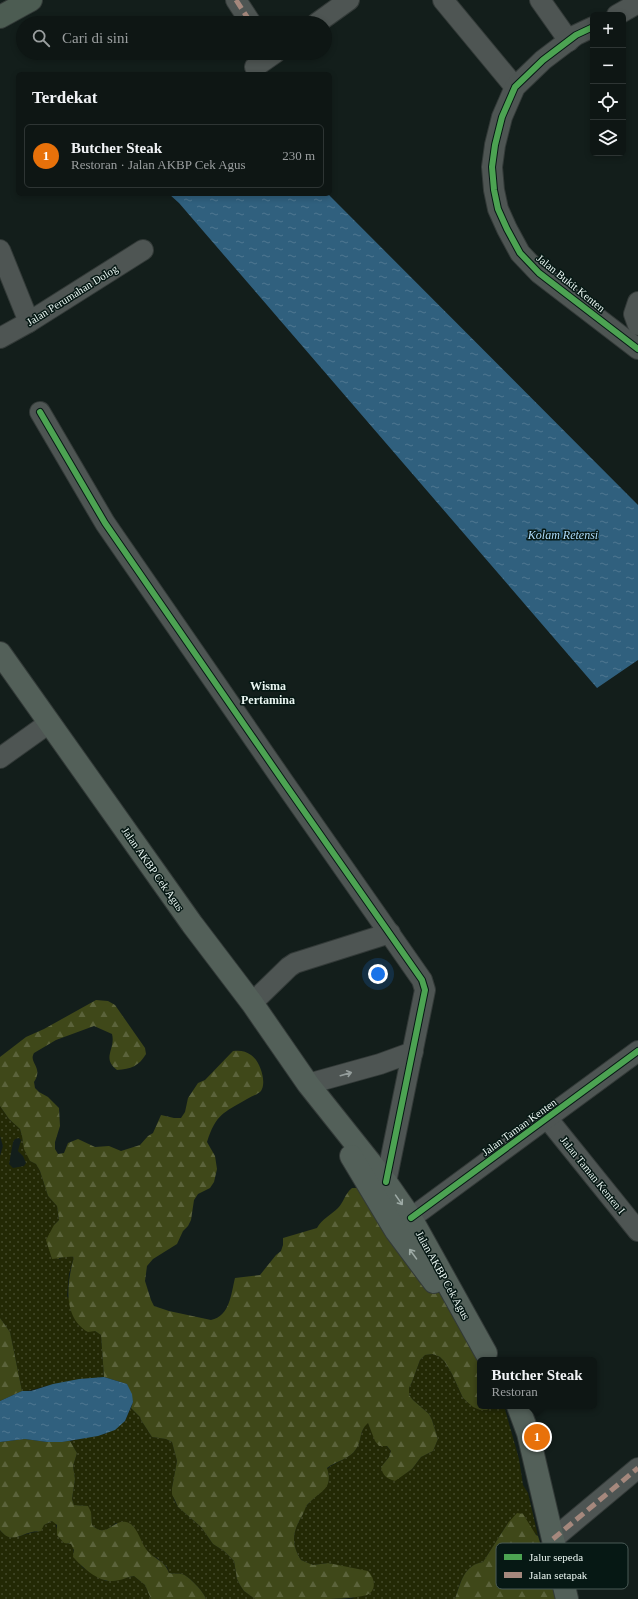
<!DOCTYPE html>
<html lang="id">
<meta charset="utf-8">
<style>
:root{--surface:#0e1614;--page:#171f1d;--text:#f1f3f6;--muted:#9b9fa0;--line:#2e3534;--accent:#2563eb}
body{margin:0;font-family:"Times New Roman",serif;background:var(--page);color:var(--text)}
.controls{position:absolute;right:12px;top:12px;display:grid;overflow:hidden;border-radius:6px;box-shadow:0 2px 6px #0003}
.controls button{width:36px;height:36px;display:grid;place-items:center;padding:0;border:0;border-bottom:1px solid var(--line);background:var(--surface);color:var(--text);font:20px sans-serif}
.you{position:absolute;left:378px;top:974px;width:14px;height:14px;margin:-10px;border:3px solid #fff;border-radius:50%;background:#1a73e8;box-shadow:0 0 0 6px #1a73e833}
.badge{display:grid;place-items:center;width:26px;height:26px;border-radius:50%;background:var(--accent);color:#fff;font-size:13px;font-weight:700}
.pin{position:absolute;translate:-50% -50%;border:2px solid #fff;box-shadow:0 1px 4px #0006}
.popup{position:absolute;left:477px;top:1357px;width:120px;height:52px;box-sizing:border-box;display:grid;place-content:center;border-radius:6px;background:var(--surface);filter:drop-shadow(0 1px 3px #0005);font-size:13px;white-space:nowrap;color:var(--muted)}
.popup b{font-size:15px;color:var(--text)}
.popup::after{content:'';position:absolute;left:50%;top:100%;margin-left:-8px;border:8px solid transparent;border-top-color:var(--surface)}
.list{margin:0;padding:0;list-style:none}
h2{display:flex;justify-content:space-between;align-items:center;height:52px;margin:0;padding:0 16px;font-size:17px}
h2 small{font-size:13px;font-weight:400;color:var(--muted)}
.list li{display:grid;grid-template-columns:26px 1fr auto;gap:12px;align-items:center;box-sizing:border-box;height:64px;margin:0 8px 8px;padding:0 8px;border:1px solid var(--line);border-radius:6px}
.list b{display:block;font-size:15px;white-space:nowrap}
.list p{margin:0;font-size:13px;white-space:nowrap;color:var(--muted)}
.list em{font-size:13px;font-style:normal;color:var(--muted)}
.icon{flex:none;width:22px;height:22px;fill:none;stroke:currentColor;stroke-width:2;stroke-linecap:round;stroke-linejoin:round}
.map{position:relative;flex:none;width:638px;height:1599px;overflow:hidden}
.search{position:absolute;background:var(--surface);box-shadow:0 2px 6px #0003;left:16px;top:16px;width:316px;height:44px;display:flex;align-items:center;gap:10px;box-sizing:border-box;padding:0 14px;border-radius:22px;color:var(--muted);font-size:15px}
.panel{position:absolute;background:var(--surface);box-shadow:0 2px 6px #0003;left:16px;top:72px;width:316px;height:124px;border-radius:6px}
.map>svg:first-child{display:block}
.grass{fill:url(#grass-dots);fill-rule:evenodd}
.forest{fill:url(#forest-firs)}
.water{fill:url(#water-ripples)}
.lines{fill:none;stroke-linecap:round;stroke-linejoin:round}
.minor-casing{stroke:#333a38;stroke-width:22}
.major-casing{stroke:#333a38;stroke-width:24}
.highway-casing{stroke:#333a38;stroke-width:24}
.minor{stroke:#4e5553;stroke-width:20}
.major{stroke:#536059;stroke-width:22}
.highway{stroke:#4c5c52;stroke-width:22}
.quiet{stroke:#a5887d;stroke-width:5;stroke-dasharray:10 5;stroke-linecap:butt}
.cycleway-casing{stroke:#061814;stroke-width:8}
.cycleway{stroke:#4ca352;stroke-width:6}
.oneway{stroke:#949d9b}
.oneway2{stroke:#9eaba6}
.labels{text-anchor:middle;stroke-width:3;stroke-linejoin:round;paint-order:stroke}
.street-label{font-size:11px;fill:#eaf6f2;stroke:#061814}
.water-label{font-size:12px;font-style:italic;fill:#aedbfa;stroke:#061814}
.neighbourhood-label{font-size:12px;font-weight:bold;fill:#eaf6f2;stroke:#061814}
.key{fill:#061814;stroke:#4a5b57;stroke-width:1}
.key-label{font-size:11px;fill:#eaf6f2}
</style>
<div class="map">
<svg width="638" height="1599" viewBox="0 0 638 1599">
<defs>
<pattern id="grass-dots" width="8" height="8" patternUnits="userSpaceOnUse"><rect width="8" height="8" fill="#232905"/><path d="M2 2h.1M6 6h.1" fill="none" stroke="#43492a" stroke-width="1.8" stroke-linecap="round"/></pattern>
<pattern id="forest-firs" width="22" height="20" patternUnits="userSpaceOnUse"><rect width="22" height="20" fill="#3f4819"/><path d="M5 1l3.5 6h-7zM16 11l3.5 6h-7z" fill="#5b633b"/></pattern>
<pattern id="water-ripples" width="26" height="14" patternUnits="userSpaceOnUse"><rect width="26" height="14" fill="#30607e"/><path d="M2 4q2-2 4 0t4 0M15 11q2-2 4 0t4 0" fill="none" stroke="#4e7791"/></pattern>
</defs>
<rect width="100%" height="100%" fill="#131e1b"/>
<g class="grass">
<path d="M0 1106 9 1119 20 1129 22 1136 23 1143 30 1161 36 1164 40 1171 48 1196 57 1206 59 1220 54 1225 59 1259 66 1256 74 1257 69 1274 67 1296 95 1331 101 1335 104 1377C87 1379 71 1381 55 1384 43 1386 33 1391 22 1391L10 1332 0 1318V1156L3 1146 0 1136ZM19 1138 21 1140 18 1151 23 1156 26 1163 24 1166 13 1168 9 1164 13 1142 15 1139Z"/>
<path d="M433 1354 440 1357 445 1362 452 1374 463 1398 468 1402 480 1410H487L492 1406H504L519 1459 523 1485 528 1493 538 1536 533 1531 508 1523 483 1562C464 1565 460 1583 455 1599H350L354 1598 348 1568 328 1563 313 1565 301 1560C290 1542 293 1531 303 1514 304 1510 306 1506 309 1503 319 1492 334 1488 327 1469 336 1461 350 1459 356 1449 363 1438 358 1433 368 1422L370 1428 391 1451 389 1457 381 1467 395 1480 412 1469 421 1457 433 1451 438 1439 432 1420 429 1414 413 1400 409 1395V1388L412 1382 420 1360 425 1355Z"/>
<path d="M131 1408 140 1417 141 1420 152 1437 166 1439 172 1442 177 1461 172 1488 174 1500 178 1507 201 1527 213 1544 224 1551 234 1561 237 1579 240 1585 244 1591 255 1599H206C204 1592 189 1576 182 1574 178 1573 173 1574 169 1573L167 1567 157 1558 151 1555 144 1547 132 1525 116 1523C107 1530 101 1534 92 1525L91 1515 87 1506 74 1505 72 1499 75 1479 73 1466 77 1453 70 1441 105 1434 125 1421Z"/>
<path d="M52 1521 55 1522 57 1529 68 1544H71L73 1547 74 1554 82 1567 100 1578 106 1581H113L134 1576 145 1585 151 1599H0V1530C12 1545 24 1532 38 1532L44 1525Z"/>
</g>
<g class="forest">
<path d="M96 1000 108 1001 115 1005 145 1048 146 1054C139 1066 131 1069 117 1070 101 1058 116 1049 112 1034L94 1026 56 1040 34 1053C28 1063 44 1067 34 1082L35 1088 39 1092 48 1097 59 1108 60 1126 55 1142V1149L58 1154 64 1153 68 1143 78 1139 95 1147 109 1146 121 1151 140 1145 148 1136 153 1133 161 1115 174 1118H181L185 1112 188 1098 198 1083 205 1080 233 1051C240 1050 246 1051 251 1055 260 1061 267 1082 261 1091 257 1095 252 1096 247 1099 223 1113 216 1114 207 1142L215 1156 217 1169 214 1182 210 1188 198 1194 194 1200 191 1220 188 1226 183 1231 177 1244 153 1259 147 1266 145 1281 151 1300 154 1306 169 1311 211 1320C230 1316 231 1294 235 1278L260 1275 276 1255 281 1251 283 1245V1238L317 1228C322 1219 331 1215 338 1208 344 1202 344 1195 352 1188H359L410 1231 480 1360V1406H492L487 1410H480L473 1407 463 1398 452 1374 445 1362 440 1357 433 1354 425 1355 420 1360 412 1382 409 1388V1395L413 1400 429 1414 432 1420 438 1439 433 1451 421 1457 412 1469 395 1481C386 1478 383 1476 381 1467L389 1457 391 1451 387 1446H379L375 1441 368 1423C358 1432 363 1439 356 1449 350 1459 336 1461 327 1468 334 1489 320 1491 309 1503 306 1505 305 1510 303 1514 293 1531 290 1542 301 1560L313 1565 328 1563 368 1571C375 1578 377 1590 367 1595 352 1599 333 1599 317 1599 297 1599 276 1599 255 1599L244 1591 240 1585 237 1579 234 1561 224 1551 213 1544 201 1527 178 1507 172 1494V1488L177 1461 172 1442 166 1439 152 1437 141 1420 140 1417 131 1408 133 1402 127 1384 104 1377 101 1335 95 1331 88 1332C62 1317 67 1282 74 1257 66 1256 60 1259 52 1259L46 1240 54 1225 59 1220 57 1206 48 1196 40 1171 36 1164 30 1161 24 1149 22 1136 20 1129 9 1119 0 1106V1057L26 1037 44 1029Z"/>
<polygon points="0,1318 10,1332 22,1391 0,1401"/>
<path d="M25 1439 47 1442 70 1441 77 1453 73 1466 75 1479 72 1499 74 1505 88 1506 91 1512 92 1525C106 1539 112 1520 126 1522 137 1524 140 1541 146 1549 153 1559 165 1560 169 1573 173 1574 178 1573 182 1574 189 1576 204 1592 206 1599H151L145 1585 134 1576C127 1577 120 1581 113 1581 98 1582 82 1567 73 1557L74 1550 71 1544 64 1543 57 1535V1525L52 1521 44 1525 41 1531C38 1532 35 1531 32 1532 19 1535 11 1544 0 1530V1442Z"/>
<path d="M517 1513 523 1514 536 1535 538 1536 557 1599H455C461 1582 464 1565 483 1562L508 1523Z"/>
</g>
<g class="water">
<polygon points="169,194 328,194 638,505 638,660 597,688 179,203"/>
<polygon points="104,1377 127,1384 132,1394 133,1402 125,1421 115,1430 98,1436 62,1442 47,1442 25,1439 0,1442 0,1401 22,1391 31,1391 53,1384 79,1379"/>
</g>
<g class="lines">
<g class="minor-casing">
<g id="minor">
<polyline points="236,0 251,23"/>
<polyline points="443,0 515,87"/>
<polyline points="540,0 569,41"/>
<polyline points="617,15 638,3"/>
<polyline points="317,23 349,0"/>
<polyline points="593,27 576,35 543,60 515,87 502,117 495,145 492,167 494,190 498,209 507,229 520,253 539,273 638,349"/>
<polyline points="255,67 275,53"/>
<polyline points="0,250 29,322"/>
<polyline points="638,302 634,314 638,325"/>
<polyline points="0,338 29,322 143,250"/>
<polyline points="40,412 105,523 285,784 422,980 425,990 386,1182"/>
<polyline points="0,758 49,723"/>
<polyline points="252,1003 289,967 295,963 390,933"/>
<polyline points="308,1084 380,1064 413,1052"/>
<polyline points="547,1118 638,1231"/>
<polyline points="411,1218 638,1051"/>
<polyline points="553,1539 638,1468"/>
</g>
</g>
<g class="major-casing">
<g id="major">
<polyline points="0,653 192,924 252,1003 308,1084 386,1182 411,1218 486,1353"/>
<polyline points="351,1156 396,1231 434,1282"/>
<polyline points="518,1406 528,1433 567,1599"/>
</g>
</g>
<g class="highway-casing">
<polyline id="highway" points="0,17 31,0"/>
</g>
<use href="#minor" class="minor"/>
<use href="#major" class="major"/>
<use href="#highway" class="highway"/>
<g class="quiet">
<polyline points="236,0 251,23"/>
<polyline points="271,53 272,55"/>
<polyline points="553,1539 638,1468"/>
</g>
<g class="cycleway-casing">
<g id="cycleway">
<polyline points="593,27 576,35 543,60 515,87 502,117 495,145 492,167 494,190 498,209 507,229 520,253 539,273 638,349"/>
<polyline points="40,412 105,523 285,784 422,980 425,990 386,1182"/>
<polyline points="411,1218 638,1051"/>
</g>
</g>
<use href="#cycleway" class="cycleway"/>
</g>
<defs><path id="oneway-shaft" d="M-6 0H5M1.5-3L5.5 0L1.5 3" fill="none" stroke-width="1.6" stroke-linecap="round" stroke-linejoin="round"/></defs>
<use class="oneway" href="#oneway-shaft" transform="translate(346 1074) rotate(-16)"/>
<g class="oneway2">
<use href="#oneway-shaft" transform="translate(399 1200) rotate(55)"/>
<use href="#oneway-shaft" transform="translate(413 1254) rotate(-126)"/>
</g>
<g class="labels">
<g class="street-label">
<text transform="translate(571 283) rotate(39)" y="4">Jalan Bukit Kenten</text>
<text transform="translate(72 295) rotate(-32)" y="4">Jalan Perumahan Dolog</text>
<text transform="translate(153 869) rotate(55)" y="4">Jalan AKBP Cek Agus</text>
<text transform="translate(519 1127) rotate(-36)" y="4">Jalan Taman Kenten</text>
<text transform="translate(593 1175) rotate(51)" y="4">Jalan Taman Kenten I</text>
<text transform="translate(443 1275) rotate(61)" y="4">Jalan AKBP Cek Agus</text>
</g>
<g class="water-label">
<text x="563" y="539">Kolam Retensi</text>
</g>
<g class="neighbourhood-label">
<text x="268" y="690">Wisma<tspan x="268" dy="14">Pertamina</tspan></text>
</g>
</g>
<rect x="496" y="1543" width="132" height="46" rx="6" class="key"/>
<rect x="504" y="1554" width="18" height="6" fill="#4ca352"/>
<rect x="504" y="1572" width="18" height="6" fill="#a5887d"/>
<g class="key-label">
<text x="529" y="1561">Jalur sepeda</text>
<text x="529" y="1579">Jalan setapak</text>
</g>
</svg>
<div class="controls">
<button>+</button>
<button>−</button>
<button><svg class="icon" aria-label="locate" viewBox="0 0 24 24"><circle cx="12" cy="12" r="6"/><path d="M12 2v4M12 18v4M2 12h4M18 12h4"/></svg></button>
<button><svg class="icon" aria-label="layers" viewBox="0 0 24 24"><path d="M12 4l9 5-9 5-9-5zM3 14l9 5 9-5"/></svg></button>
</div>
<div class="you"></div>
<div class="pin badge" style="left:537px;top:1437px;background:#e8710a">1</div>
<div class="popup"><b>Butcher Steak</b>Restoran</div>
<div class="search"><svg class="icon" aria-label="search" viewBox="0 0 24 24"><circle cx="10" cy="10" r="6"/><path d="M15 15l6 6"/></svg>Cari di sini</div>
<section class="panel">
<h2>Terdekat<small></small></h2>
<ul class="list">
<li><span class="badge" style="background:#e8710a">1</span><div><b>Butcher Steak</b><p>Restoran · Jalan AKBP Cek Agus</p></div><em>230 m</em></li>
</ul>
</section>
</div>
